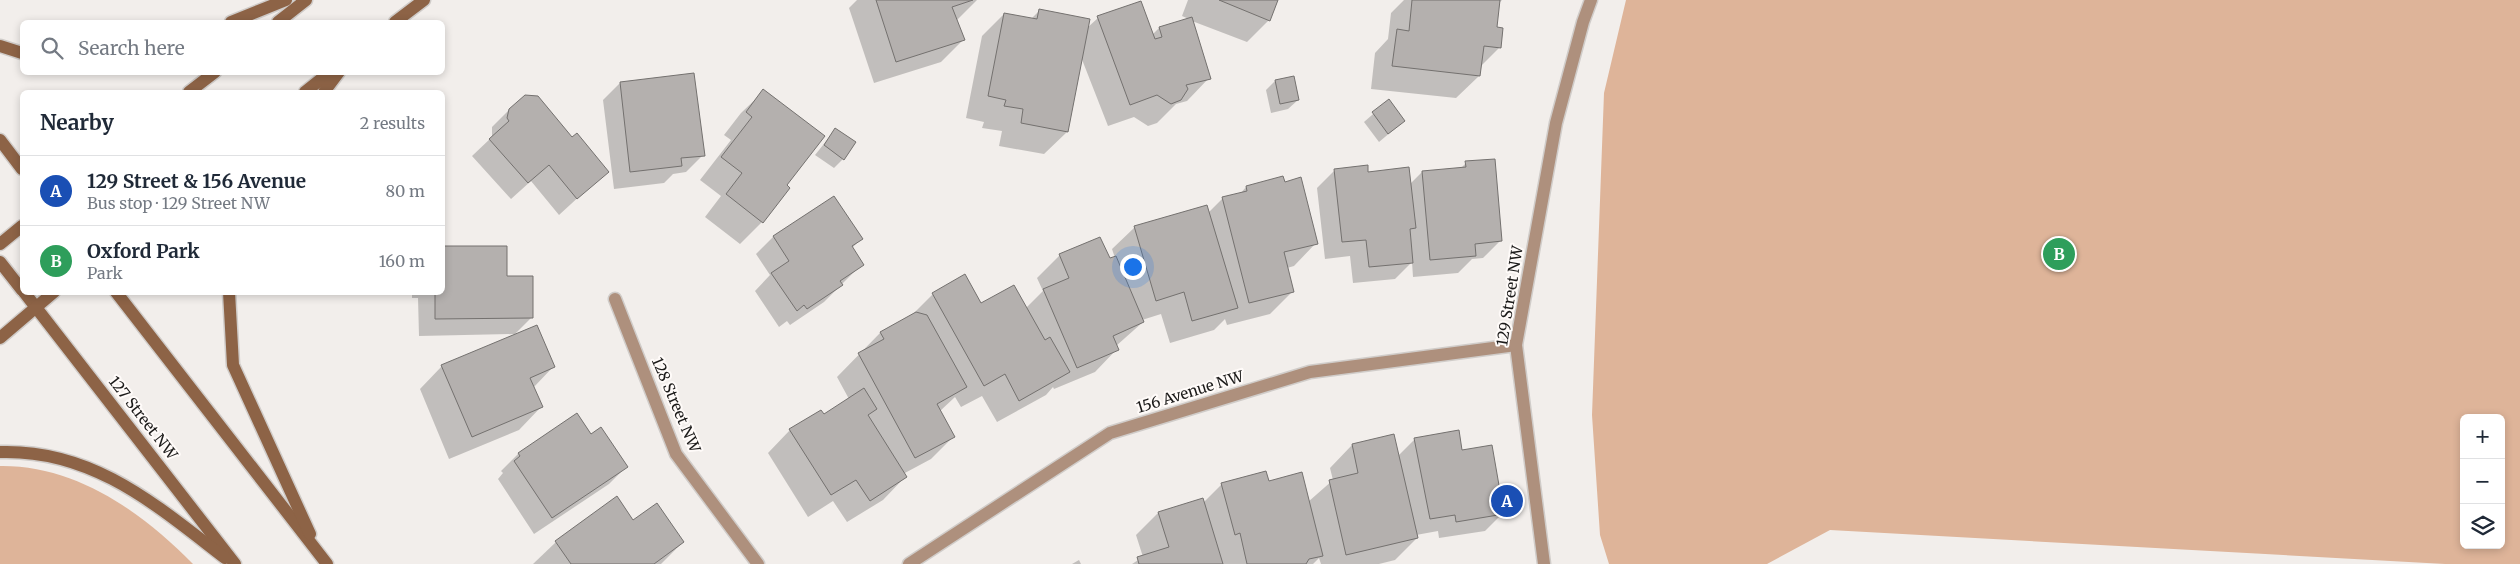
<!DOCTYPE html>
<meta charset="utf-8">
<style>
:root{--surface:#fff;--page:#f2f2f3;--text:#1f2937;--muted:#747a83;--line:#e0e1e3;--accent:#406cde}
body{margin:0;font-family:Merriweather,serif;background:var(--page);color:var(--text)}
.controls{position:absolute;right:15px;bottom:15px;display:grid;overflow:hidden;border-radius:8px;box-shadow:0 2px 8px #0003}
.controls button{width:45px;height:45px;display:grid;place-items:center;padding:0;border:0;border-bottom:1px solid var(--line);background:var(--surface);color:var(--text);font:25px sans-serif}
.you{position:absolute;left:1132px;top:266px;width:18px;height:18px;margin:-12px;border:4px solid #fff;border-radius:50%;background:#1a73e8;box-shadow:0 0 0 8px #1a73e833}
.badge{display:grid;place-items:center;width:32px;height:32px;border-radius:50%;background:var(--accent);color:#fff;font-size:16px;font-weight:700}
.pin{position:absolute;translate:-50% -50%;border:2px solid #fff;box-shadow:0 1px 5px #0006}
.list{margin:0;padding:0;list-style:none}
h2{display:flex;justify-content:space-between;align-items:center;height:65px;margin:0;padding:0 20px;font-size:21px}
h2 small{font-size:16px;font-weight:400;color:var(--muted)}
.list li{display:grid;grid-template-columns:32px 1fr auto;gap:15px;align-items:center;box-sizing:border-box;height:70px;padding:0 20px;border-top:1px solid var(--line)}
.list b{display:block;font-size:19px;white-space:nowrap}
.list p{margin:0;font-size:16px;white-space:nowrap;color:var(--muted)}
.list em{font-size:16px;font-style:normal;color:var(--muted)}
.icon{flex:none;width:28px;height:28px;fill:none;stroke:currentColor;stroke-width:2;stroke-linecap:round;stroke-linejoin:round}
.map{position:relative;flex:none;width:2520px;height:564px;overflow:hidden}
.search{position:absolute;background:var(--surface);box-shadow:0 2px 8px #0003;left:20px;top:20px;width:425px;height:55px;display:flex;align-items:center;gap:12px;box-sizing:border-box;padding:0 18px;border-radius:8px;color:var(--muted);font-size:19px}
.panel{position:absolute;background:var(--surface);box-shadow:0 2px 8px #0003;left:20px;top:90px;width:425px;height:205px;border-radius:8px}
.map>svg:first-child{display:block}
.green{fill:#deb499;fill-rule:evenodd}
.shadow{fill:#0003}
.building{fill:#b4b0ae;stroke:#74716f}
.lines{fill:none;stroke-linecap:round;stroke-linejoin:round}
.minor-casing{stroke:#d0ccc9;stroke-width:15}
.tertiary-casing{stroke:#d0ccc9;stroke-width:15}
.secondary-casing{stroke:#d0ccc9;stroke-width:15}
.minor{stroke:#ae907d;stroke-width:12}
.tertiary{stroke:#ae907d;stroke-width:12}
.secondary{stroke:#8d6346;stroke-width:12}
.labels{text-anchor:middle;stroke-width:4;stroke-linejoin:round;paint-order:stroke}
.street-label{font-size:15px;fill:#1b1a19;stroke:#fffbf9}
</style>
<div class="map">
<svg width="2520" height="564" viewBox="0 0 2520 564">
<rect width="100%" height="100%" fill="#f2eeeb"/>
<g class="green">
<path d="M1626 0H2520V564H2445L1830 530 1767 564H1609L1600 535 1592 415 1604 93ZM2464 418H2501V545H2464Z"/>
<path d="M0 466C76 465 142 512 193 564H0Z"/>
</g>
<g class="shadow">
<polygon points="977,0 957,20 964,39 941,62 874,83 849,8 857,0"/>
<polygon points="1188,0 1277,0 1269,20 1247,42 1192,21 1209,78 1187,101 1176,104 1157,123 1148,126 1134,117 1108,126 1081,57 1067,132 1044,154 999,146 1002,131 982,128 984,122 966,118 982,36 1004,14 1031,19 1040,10 1087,28 1098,18 1152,35 1159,28 1189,19 1182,16"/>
<polygon points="1402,0 1502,0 1498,4 1495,28 1500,47 1480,67 1479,76 1456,98 1371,89 1375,53 1388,39 1391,13 1404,0"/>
<polygon points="1293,77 1298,100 1288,109 1271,113 1266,90 1275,81"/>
<polygon points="620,83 703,155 686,172 673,174 664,183 614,189 603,100"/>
<polygon points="764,91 762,222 740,244 705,217 721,196 700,180 731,140 724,135 741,113"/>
<polygon points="1388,101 1404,121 1379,142 1364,122"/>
<polygon points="509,110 572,139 607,171 559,215 531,181 511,199 472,156 492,137 492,127"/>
<polygon points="836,129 843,159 834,168 815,155"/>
<polygon points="1466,163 1500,241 1483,258 1472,259 1458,273 1413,277 1412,262 1395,279 1353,283 1350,256 1325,259 1317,188 1334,171 1366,167 1367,173 1410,184 1422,172 1460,169"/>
<polygon points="1246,187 1316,243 1294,266 1287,268 1293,291 1270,314 1227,325 1225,319 1214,330 1170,343 1161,314 1142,320 1143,322 1116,346 1117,349 1095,372 1054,389 1053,387 1046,395 997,422 982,396 961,407 955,397 939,412 953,437 931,459 903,474 905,477 883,500 847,522 833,501 808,517 768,453 790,430 824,416 849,399 837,377 880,333 910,317 933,294 981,304 1026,308 1043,291 1037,278 1060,255 1109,260 1115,258 1112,249 1135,227 1208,213 1223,198 1240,194"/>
<polygon points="833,198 861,239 852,248 862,264 824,302 790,325 787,321 779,327 755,291 770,275 756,254 773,237"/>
<polygon points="412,292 442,292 532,317 515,334 419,336 418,298 412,298"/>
<polygon points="442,366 553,367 533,388 541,407 519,430 449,459 420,389"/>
<polygon points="577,415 591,436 626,467 609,484 534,534 498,479 503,473 501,471 518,454"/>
<polygon points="1415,439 1461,452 1502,514 1485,531 1439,538 1438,531 1416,535 1417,538 1395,560 1379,564 1321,564 1319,558 1313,564 1132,564 1143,557 1136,535 1158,513 1203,503 1222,484 1268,483 1308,502 1333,480 1330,468 1352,445 1398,456"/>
<polygon points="633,522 683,542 661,564 533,564 556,542"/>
<polygon points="1079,560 1081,564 1072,564"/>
</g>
<g class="building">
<polygon points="876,0 973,0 952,7 965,40 896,62"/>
<polygon points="1219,0 1278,0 1270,21"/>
<polygon points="1412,0 1500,0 1497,27 1503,28 1501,48 1484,46 1480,76 1392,66 1397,29 1409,31"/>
<polygon points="1141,1 1155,39 1162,37 1159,27 1192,17 1211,79 1186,85 1188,89 1181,100 1171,104 1157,95 1130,105 1097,16"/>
<polygon points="1039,9 1090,19 1068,132 1021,123 1023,109 1004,106 1006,100 988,96 1004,13 1037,19"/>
<polygon points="694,73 705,156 681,158 682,166 630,172 620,82"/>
<polygon points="1294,76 1299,100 1280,104 1275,80"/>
<polygon points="763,89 825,136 787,185 790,188 763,223 726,194 742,173 721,157 752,117 746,112"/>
<polygon points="525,95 538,96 572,137 577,133 609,172 577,199 549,165 528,183 489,139 509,121 507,118 509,109"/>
<polygon points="1389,99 1405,121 1388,134 1372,112"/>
<polygon points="835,128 856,142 844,160 824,145"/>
<polygon points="1495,159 1502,241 1475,244 1476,256 1430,260 1422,171 1466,167 1465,161"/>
<polygon points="1368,165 1368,172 1409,167 1416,228 1410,229 1413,263 1369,267 1366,240 1342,242 1334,169"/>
<polygon points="1283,176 1285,182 1301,177 1318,244 1284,252 1294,292 1249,303 1222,197 1247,191 1246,186"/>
<polygon points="834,196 863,239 852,246 864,265 840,281 843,285 807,309 804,305 797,311 771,273 789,261 773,236"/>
<polygon points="1207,205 1238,308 1192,321 1184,292 1156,301 1134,226"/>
<polygon points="1100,237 1110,258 1116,256 1144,322 1113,336 1119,350 1077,368 1043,289 1069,278 1059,254"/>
<polygon points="442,246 507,246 507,276 533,276 533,318 435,319 435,292 442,292"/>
<polygon points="965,274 981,303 1014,285 1045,340 1050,337 1070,372 1019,401 1005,374 984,386 932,293"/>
<polygon points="916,312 927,315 967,387 937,404 955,437 915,458 858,353 884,339 880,332"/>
<polygon points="537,325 555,367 530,378 543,407 472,437 441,365"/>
<polygon points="864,388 877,409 868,415 907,477 870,501 856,480 831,495 789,429 821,410 824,414"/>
<polygon points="577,413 591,434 601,427 628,467 552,518 514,461 520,456 518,453"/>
<polygon points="1459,430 1462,450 1492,445 1504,514 1456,522 1455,515 1430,519 1414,438"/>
<polygon points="1394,434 1418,538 1346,555 1329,480 1358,473 1352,444"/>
<polygon points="1266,471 1269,481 1302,472 1323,556 1309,559 1306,564 1247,564 1240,533 1235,535 1221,483"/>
<polygon points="617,496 633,520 657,503 684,542 654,564 571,564 555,541"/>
<polygon points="1203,498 1223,564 1139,564 1137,557 1169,547 1158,512"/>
</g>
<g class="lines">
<g class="minor-casing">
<g id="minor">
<polyline points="615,299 676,454 758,564"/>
<polyline points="909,564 1110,433 1310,372 1516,345"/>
</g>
</g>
<g class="tertiary-casing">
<polyline id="tertiary" points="1544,564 1516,345 1556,123 1583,22 1591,0"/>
</g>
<g class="secondary-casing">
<g id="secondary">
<polyline points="231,22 286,0"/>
<polyline points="278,22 306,0"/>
<polyline points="395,22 424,0"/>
<polyline points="0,46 22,53"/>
<polyline points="189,92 215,72"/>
<polyline points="305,92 330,72"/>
<polyline points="324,92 339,72"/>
<polyline points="0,140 22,169"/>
<polyline points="0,244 22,226"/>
<polyline points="0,262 22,290"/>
<polyline points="24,292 235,564"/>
<polyline points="116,292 327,564"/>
<polyline points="229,292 233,365 310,534"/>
<polyline points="0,338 54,292"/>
<path d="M0 452C93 449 156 505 225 558"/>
</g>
</g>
<use href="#minor" class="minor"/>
<use href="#tertiary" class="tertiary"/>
<use href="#secondary" class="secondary"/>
</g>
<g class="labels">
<g class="street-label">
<text transform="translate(1510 296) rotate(-81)" y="5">129 Street NW</text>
<text transform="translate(1190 392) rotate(-17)" y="5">156 Avenue NW</text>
<text transform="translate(676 405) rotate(67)" y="5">128 Street NW</text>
<text transform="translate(143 418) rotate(52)" y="5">127 Street NW</text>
</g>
</g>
</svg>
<div class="controls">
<button>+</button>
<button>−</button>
<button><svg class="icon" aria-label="layers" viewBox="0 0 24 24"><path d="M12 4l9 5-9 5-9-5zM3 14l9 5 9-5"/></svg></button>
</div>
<div class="you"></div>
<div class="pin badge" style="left:1507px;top:501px;background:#1a4fb4">A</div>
<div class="pin badge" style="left:2059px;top:254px;background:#2e9e5b">B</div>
<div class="search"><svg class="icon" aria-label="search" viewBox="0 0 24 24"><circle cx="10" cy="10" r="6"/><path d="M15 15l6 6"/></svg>Search here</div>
<section class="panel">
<h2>Nearby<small>2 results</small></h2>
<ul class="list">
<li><span class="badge" style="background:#1a4fb4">A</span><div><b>129 Street &amp; 156 Avenue</b><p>Bus stop · 129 Street NW</p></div><em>80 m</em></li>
<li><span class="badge" style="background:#2e9e5b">B</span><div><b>Oxford Park</b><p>Park</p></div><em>160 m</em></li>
</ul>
</section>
</div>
